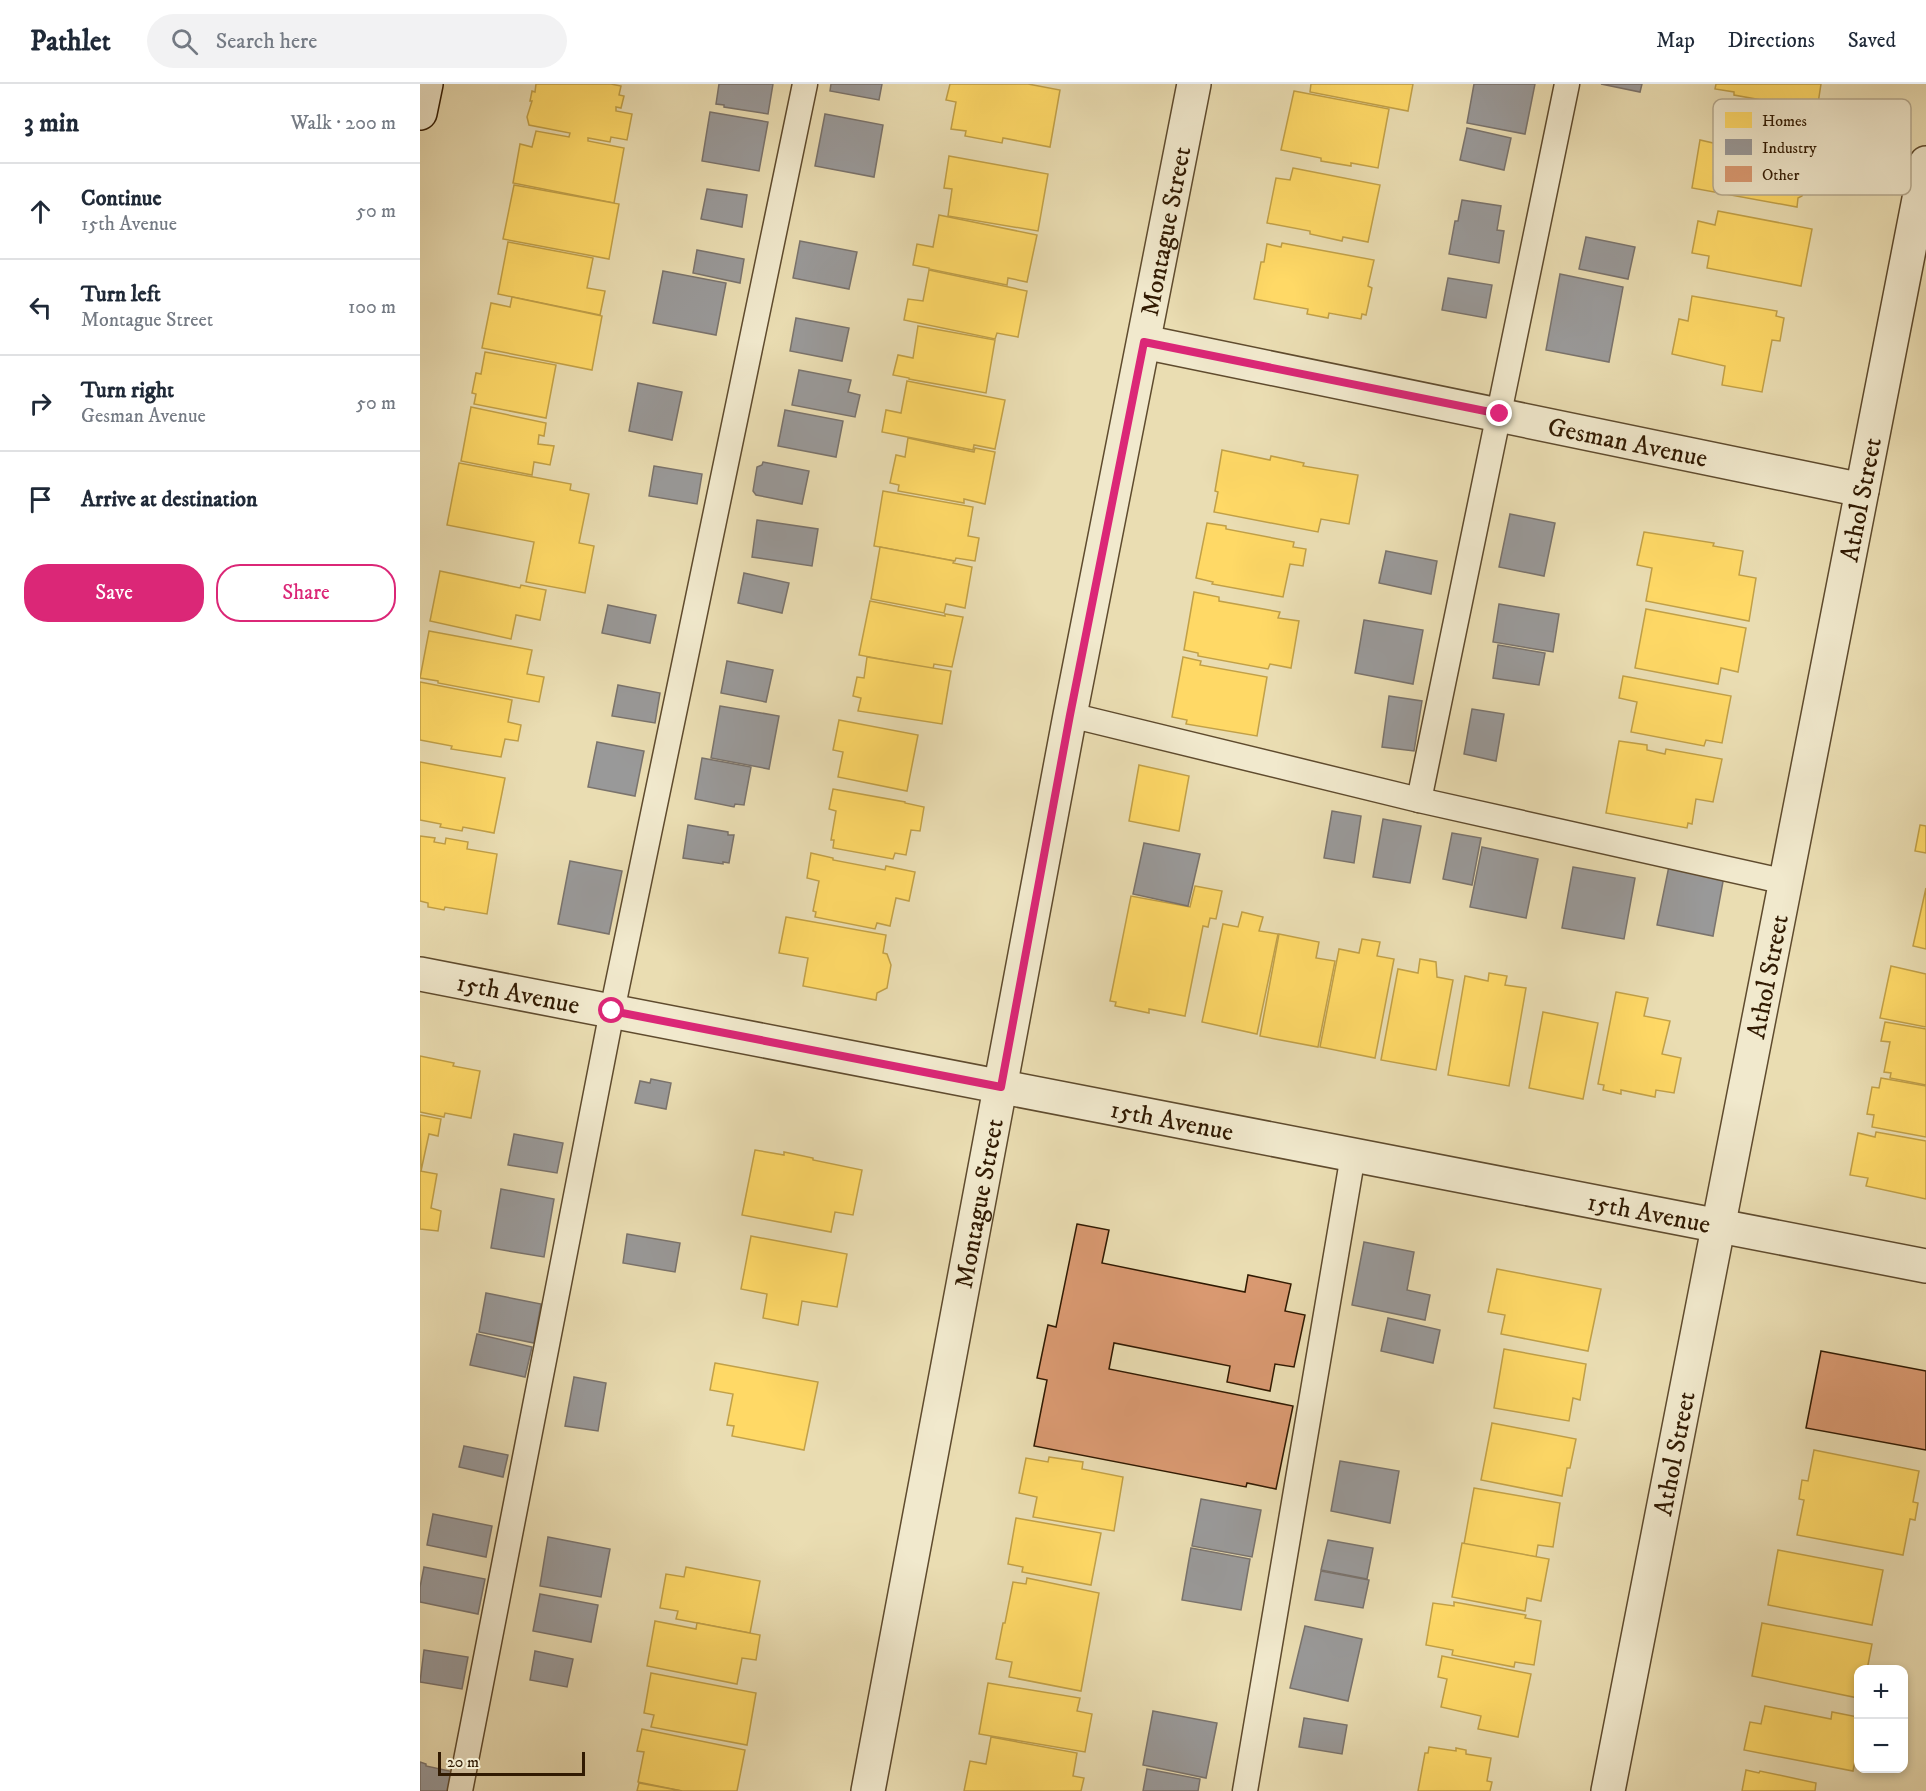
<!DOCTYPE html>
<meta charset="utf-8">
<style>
:root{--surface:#fff;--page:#f2f2f3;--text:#1f2937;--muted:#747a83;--line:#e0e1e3;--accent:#db2777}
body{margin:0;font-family:"IM FELL DW Pica",serif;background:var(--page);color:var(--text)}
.controls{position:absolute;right:18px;bottom:18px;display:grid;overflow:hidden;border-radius:12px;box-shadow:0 3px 9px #0003}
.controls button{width:54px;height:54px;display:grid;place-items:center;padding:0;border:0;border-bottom:2px solid var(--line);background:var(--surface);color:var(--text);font:30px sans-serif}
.scale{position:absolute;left:18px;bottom:15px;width:147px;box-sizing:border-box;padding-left:6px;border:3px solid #311a02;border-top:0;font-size:16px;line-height:21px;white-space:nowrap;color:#311a02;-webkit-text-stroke:4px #f1e9cd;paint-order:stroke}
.stop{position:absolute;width:18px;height:18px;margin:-14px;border:4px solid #db2777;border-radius:50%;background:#fff}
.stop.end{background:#db2777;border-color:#fff;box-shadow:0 2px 6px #0008}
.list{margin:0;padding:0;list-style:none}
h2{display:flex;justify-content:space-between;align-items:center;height:78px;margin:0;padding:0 24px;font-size:26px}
h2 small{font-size:20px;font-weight:400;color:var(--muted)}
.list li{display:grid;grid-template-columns:39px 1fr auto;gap:18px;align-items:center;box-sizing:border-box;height:96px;padding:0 24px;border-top:2px solid var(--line)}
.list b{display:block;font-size:22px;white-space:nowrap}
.list p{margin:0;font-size:20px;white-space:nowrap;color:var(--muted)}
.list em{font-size:20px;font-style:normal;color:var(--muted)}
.actions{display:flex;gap:12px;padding:18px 24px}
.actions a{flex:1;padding:14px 0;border:2px solid var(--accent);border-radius:24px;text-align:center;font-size:21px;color:var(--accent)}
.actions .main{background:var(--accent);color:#fff}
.icon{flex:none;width:33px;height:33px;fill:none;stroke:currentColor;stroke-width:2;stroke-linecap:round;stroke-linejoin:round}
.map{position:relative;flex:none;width:1506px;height:1707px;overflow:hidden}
header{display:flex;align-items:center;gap:36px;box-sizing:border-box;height:84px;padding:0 30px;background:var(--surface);border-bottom:2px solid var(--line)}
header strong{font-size:28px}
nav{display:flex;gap:33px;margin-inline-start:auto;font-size:21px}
.search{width:420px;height:54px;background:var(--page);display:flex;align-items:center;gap:15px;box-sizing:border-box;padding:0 21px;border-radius:33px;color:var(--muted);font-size:22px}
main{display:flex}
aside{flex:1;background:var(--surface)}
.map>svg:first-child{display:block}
.homes{fill:#ffd966;stroke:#c1a048;stroke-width:1.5}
.industry{fill:#999;stroke:#7a736c;stroke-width:1.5}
.building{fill:#d99971;stroke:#311a02;stroke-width:1.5}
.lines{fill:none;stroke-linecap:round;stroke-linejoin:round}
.lane-casing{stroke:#5f4b2e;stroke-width:27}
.street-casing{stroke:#5f4b2e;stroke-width:36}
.secondary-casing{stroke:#311a02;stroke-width:36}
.lane{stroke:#f1e9cd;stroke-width:24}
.street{stroke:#f1e9cd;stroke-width:33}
.secondary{stroke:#f1e9cd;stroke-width:33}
.route{stroke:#db2777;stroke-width:8}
.labels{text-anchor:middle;stroke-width:6;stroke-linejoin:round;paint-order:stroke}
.street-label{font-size:26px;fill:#311a02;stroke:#f1e9cd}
.key{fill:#f1e9cd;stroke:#b7ab90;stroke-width:1.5}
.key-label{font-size:16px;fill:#311a02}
</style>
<header>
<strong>Pathlet</strong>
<div class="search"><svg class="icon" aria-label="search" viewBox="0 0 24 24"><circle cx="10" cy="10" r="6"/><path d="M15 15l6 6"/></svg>Search here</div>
<nav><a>Map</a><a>Directions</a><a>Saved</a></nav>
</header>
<main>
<aside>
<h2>3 min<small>Walk · 200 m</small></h2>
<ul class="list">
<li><svg class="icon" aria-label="ahead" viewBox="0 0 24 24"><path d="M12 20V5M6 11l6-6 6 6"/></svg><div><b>Continue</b><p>15th Avenue</p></div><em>50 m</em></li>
<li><svg class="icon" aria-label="left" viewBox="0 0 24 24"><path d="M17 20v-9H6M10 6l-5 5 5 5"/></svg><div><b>Turn left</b><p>Montague Street</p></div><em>100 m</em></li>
<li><svg class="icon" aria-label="right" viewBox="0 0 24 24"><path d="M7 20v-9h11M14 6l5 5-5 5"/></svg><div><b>Turn right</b><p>Gesman Avenue</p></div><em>50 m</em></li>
<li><svg class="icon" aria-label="arrive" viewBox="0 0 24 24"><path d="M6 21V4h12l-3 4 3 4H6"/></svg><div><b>Arrive at destination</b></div></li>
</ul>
<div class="actions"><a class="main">Save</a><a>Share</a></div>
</aside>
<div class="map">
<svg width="1506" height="1707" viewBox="0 0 1506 1707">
<rect width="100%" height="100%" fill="#eaddb2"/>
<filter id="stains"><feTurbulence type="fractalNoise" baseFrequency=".00333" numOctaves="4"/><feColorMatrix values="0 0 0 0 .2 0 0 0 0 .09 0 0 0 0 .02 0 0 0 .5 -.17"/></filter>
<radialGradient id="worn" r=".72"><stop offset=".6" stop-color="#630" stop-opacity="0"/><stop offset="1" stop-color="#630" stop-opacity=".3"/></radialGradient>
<g class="homes">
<polygon points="116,0 191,0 201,2 199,11 204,12 201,24 196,23 196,27 212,30 207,56 191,53 190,58 168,54 168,57 204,64 194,119 93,99 100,60 112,63 116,47 149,53 150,49 109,41 107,33 112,17 110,17 112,7 115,8"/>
<polygon points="530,0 608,0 640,6 630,63 583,54 582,59 545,52 546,47 531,45 536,18 526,16"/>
<polygon points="891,0 993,0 988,27 890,8"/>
<polygon points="1296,0 1401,0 1397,26 1314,11 1314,8 1295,5"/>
<polygon points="874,7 969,25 958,84 931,79 931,82 901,77 901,74 861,66"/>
<polygon points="1308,26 1410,45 1400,97 1381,94 1385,100 1382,112 1378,114 1377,123 1272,104 1280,56 1302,61"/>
<polygon points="529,72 628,90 618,147 528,132 532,105 524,104"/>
<polygon points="873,84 960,101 948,158 923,153 922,157 890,150 890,147 847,139 856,94 870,96"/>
<polygon points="94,101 199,120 189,175 83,155"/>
<polygon points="1298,127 1392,145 1381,202 1287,184 1289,172 1272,169 1278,137 1295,141"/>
<polygon points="519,131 617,151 607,198 588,194 587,201 509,185 509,184 493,181 497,160 513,163"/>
<polygon points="88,158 173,174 167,204 185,207 180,231 78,210"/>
<polygon points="862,159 954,176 948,202 952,204 946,231 942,230 941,235 909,229 908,234 887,230 888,225 834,215 841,178 844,178 847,160 861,163"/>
<polygon points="509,186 607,207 598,253 577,249 575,255 484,236 488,215 503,217"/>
<polygon points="1272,212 1357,227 1356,232 1364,234 1360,257 1352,256 1342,308 1302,301 1305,282 1252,270 1259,235 1268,237"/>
<polygon points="92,213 182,232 172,286 62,264 71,219 90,223"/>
<polygon points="498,242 575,256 566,309 489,295 489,294 473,291 478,271 493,274"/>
<polygon points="65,268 136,281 126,334 54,320 56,310 52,309 56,289 61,290"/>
<polygon points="487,297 585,316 575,365 554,361 553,366 462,348 466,326 481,329"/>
<polygon points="51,323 126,339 124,352 119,351 118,360 134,362 130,381 114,378 112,391 41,377"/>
<polygon points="488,354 554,368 555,364 575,368 565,420 544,415 544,419 478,407 479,401 470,399 476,371 485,373"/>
<polygon points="802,366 850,376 851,372 884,379 883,382 938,391 929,440 901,435 898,448 794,428 798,408 795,407"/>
<polygon points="39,379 151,400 150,406 169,410 159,459 174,462 165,509 106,498 114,458 27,441"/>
<polygon points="463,407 553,423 548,452 559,454 555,477 536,474 535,477 454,462"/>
<polygon points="787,439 806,442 806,445 874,458 873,463 886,465 883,482 870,480 863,513 792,500 793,498 776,494"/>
<polygon points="1224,448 1294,459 1293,462 1323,467 1319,491 1336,494 1329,537 1226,517 1232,484 1217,481"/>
<polygon points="460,463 534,477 533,479 552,483 545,524 526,520 524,529 451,515"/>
<polygon points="20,487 100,504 101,501 126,506 120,536 96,531 91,555 10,537"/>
<polygon points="774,508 799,513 799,517 860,528 858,534 879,537 871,584 850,580 848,585 778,572 778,569 764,566"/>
<polygon points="450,517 525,532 525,530 543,533 532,583 514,580 513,585 439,571"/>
<polygon points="1226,525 1326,544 1318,588 1301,584 1298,600 1215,584"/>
<polygon points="9,547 112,566 107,590 124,593 119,618 18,599 18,597 0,594"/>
<polygon points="447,573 531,587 522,640 438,627 441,614 433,612 437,593 444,594"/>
<polygon points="763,573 781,577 780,581 847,593 837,652 766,640 767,636 752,633"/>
<polygon points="1203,592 1311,612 1302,659 1286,656 1284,662 1211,648 1217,618 1199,614"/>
<polygon points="0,598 92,616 88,638 101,641 98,657 85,655 81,673 31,665 32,662 0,656"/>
<polygon points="419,636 498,651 487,707 418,693 423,668 413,666"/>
<polygon points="1199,657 1227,661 1227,666 1245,670 1246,665 1302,675 1293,718 1276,715 1272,740 1268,739 1267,744 1186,729"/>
<polygon points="0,678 85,694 74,749 43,743 42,747 20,743 21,740 0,736"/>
<polygon points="719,681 769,692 759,747 709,737"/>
<polygon points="413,705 485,718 485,719 504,723 500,747 491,746 486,771 475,769 473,775 413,764 414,756 411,756 416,727 409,725"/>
<polygon points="1500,741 1506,742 1506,769 1495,767"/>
<polygon points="0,752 15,754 14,758 25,760 26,754 48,758 47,765 77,770 67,830 25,823 24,826 8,823 8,819 0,817"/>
<polygon points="391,769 413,774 413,776 465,786 466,782 495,788 489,817 476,814 470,842 457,839 455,845 395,833 396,828 393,827 399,797 387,794"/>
<polygon points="775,802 802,807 796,835 790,834 788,843 783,842 765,932 729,925 729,929 695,922 696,918 690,917 711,812 770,823"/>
<polygon points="1506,804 1506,865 1493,862"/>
<polygon points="822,828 843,833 839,847 858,850 837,950 782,938 803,840 818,843"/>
<polygon points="366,833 466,851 463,869 467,870 471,881 467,904 457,909 456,916 383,902 388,874 359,869"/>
<polygon points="859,850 899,858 896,874 915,877 898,963 840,952"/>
<polygon points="942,855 960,858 957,872 974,875 955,974 900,963 919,865 939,869"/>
<polygon points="1000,875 1016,878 1017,893 1033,896 1016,986 961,976 978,885 998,889"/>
<polygon points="1471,882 1506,890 1506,943 1460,934"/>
<polygon points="1069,889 1087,892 1085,901 1106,904 1089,1002 1028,991 1045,892 1068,897"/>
<polygon points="1196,908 1228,914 1224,932 1250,937 1242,970 1261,974 1254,1009 1236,1006 1235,1013 1201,1006 1201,1010 1183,1006 1184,1001 1178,1000"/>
<polygon points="1123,928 1178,939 1163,1015 1109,1004"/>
<polygon points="1465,938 1506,945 1506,1001 1470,994 1471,989 1464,988 1470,958 1461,957"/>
<polygon points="0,972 34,979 33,982 60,987 51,1034 25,1029 24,1033 0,1028"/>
<polygon points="1461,994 1506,1002 1506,1053 1452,1043 1454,1031 1447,1030 1452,1003 1459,1004"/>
<polygon points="0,1031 21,1035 18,1052 9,1050 1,1087"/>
<polygon points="1456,1048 1506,1057 1506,1115 1446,1102 1448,1094 1430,1091 1438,1049 1455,1053"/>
<polygon points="335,1066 364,1071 364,1068 393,1074 393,1076 442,1086 433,1131 415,1128 411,1148 322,1131"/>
<polygon points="0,1087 17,1090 11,1124 21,1127 18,1147 0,1145"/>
<polygon points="331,1152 427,1170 417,1223 382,1217 378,1241 343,1234 347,1210 321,1205"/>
<polygon points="1077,1185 1181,1205 1168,1267 1081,1250 1085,1231 1068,1228"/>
<polygon points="1084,1265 1166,1280 1160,1316 1153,1314 1149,1337 1074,1324"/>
<polygon points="295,1279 398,1298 384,1366 312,1352 314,1342 307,1341 313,1310 290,1306"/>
<polygon points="1072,1339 1156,1355 1150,1384 1147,1384 1142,1412 1061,1396"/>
<polygon points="1394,1366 1499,1387 1493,1418 1498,1419 1495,1436 1490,1435 1483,1471 1377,1451 1384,1416 1379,1415 1382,1396 1388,1397"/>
<polygon points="629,1373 663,1378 662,1385 703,1393 694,1447 613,1433 617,1413 599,1409 606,1374 628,1378"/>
<polygon points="1054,1404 1140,1419 1133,1463 1118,1461 1116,1473 1044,1460"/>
<polygon points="596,1434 681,1449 671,1501 602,1488 603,1483 588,1480"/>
<polygon points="1042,1459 1129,1475 1121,1517 1107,1514 1105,1527 1032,1513"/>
<polygon points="1358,1466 1463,1486 1452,1541 1348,1521"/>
<polygon points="266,1483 340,1497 330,1549 256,1535 258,1527 240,1524 246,1490 264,1493"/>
<polygon points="607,1494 679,1509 661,1607 589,1593 592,1578 576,1575 583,1539 585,1539 593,1498 606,1500"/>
<polygon points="1034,1518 1106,1531 1105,1534 1121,1537 1114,1581 1095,1578 1094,1583 1032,1571 1033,1566 1006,1561 1013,1519 1034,1522"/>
<polygon points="235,1537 276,1545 277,1539 340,1551 336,1576 322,1574 317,1600 227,1582"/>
<polygon points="1342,1539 1452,1560 1447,1586 1438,1586 1438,1614 1332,1592"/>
<polygon points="1022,1572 1111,1590 1098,1653 1058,1645 1061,1632 1021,1623 1027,1595 1018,1593"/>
<polygon points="231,1589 336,1609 327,1661 231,1643 234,1631 224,1629"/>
<polygon points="568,1599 660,1614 657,1627 672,1630 665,1668 559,1650"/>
<polygon points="1345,1622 1411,1635 1412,1628 1438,1633 1438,1662 1433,1687 1324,1666 1330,1638 1341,1640"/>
<polygon points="222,1645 325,1666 317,1707 262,1707 218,1698 224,1668 217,1667"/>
<polygon points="571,1653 657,1669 653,1692 664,1694 661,1707 544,1707 550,1677 566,1680"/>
<polygon points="1009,1663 1036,1667 1036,1664 1046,1666 1046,1670 1071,1674 1067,1697 1072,1698 1070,1707 998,1707 1005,1669 1008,1669"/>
<polygon points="1326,1686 1339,1689 1340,1687 1396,1699 1395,1707 1322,1707"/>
<polygon points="219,1699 262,1707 217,1707"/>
</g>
<g class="industry">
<polygon points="299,0 353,0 348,30 304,23 304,21 296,20"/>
<polygon points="411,0 462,0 459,16 410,7"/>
<polygon points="1054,0 1115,0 1105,50 1047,39"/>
<polygon points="1181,0 1222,0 1220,8"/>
<polygon points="290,28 348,38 339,87 282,77"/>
<polygon points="405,30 463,41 454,93 395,82"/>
<polygon points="1047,44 1091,54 1084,86 1040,76"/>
<polygon points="287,105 327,111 322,143 281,135"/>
<polygon points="1042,116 1081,122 1077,146 1084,147 1079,179 1029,170 1035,137 1038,137"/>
<polygon points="1166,153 1215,163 1208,195 1159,185"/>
<polygon points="380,157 437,168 429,205 373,194"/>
<polygon points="277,166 324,175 320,199 273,189"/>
<polygon points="243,187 306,199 296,251 233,239"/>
<polygon points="1140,190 1203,203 1189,278 1126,266"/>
<polygon points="1028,194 1072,201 1066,234 1022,226"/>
<polygon points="376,234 429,244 422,277 370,267"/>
<polygon points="379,286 431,296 428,308 440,311 435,333 372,321"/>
<polygon points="218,299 262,308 252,356 209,347"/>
<polygon points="365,326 423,337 416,373 358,362"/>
<polygon points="343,378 389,387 382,420 336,411 333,407 337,383 342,381"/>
<polygon points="234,382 282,390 277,420 229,412"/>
<polygon points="1090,430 1135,439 1124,492 1079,483"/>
<polygon points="337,436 398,445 392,482 332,473"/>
<polygon points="966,467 1017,477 1011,510 959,499"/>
<polygon points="324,489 369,499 362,529 318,519"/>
<polygon points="1079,520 1139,530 1133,568 1073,558"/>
<polygon points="188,521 236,531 230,559 182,549"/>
<polygon points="944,536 1003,546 993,600 935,589"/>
<polygon points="1078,561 1125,569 1119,601 1073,594"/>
<polygon points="307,577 353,586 346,618 301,609"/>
<polygon points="198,601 240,609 235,639 192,632"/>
<polygon points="969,612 1002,617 994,667 962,663"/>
<polygon points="300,622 359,632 349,685 291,674"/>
<polygon points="1052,625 1084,630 1076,677 1044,670"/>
<polygon points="177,658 224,667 215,712 168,703"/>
<polygon points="282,674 331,683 324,721 315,720 314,723 275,715"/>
<polygon points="912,727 941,732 934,779 904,774"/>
<polygon points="963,735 1001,742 990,799 953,793"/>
<polygon points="268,741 308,748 308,751 314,751 309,779 303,778 303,780 263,774"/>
<polygon points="1032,749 1061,754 1052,801 1023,795"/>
<polygon points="724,759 780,770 768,822 713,810"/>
<polygon points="1062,763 1118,775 1106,834 1050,823"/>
<polygon points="150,777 202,787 189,850 138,840"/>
<polygon points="1249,782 1304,792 1293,852 1237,841"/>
<polygon points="1153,783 1215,794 1204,855 1142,844"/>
<polygon points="231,995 251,999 246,1025 215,1019 220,997 230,999"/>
<polygon points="94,1050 143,1059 137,1089 88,1081"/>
<polygon points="81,1105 134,1115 124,1173 71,1164"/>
<polygon points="207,1150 260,1159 255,1188 203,1179"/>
<polygon points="944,1158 994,1168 987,1206 1010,1211 1005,1236 932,1221"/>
<polygon points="66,1209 121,1220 114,1259 59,1248"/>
<polygon points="968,1234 1020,1246 1013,1279 961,1267"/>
<polygon points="57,1250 112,1263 105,1293 50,1281"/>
<polygon points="154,1293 186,1299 178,1347 145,1342"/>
<polygon points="44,1362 88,1371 83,1393 39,1383"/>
<polygon points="920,1377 979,1387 970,1439 911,1427"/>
<polygon points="781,1415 841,1426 832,1473 772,1462"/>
<polygon points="13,1430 72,1442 66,1473 7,1461"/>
<polygon points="128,1453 190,1465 181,1513 120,1502"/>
<polygon points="908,1456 953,1464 947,1495 901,1486"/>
<polygon points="771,1464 830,1475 821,1526 762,1516"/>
<polygon points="4,1483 65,1495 58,1530 0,1518 0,1503"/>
<polygon points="901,1487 949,1496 943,1524 895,1516"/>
<polygon points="120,1510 178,1521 171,1558 113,1547"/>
<polygon points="885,1542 942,1555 928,1617 870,1604"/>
<polygon points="4,1566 48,1573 42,1605 0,1598"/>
<polygon points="115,1567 153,1575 147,1603 110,1596"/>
<polygon points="733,1627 797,1639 786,1694 723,1681"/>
<polygon points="884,1634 927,1641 922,1670 879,1663"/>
<polygon points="0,1678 6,1680 6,1682 34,1688 30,1707 0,1707"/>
<polygon points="727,1685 780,1695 778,1707 723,1707"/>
</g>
<g class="building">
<polygon points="657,1140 689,1146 682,1179 825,1208 828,1191 871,1200 865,1227 885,1231 874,1283 855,1280 850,1307 807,1298 810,1282 694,1259 689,1285 873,1322 856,1405 827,1399 826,1403 614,1362 627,1296 617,1294 628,1241 636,1243"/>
<polygon points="1401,1267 1506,1287 1506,1366 1386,1344"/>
</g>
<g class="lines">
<g class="lane-casing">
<g id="lane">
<polyline points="650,631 999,716 1366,798"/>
<polyline points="999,716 1147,0"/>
<polyline points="40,1707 192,927 385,0"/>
<polyline points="825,1707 933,1071"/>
</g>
</g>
<g class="street-casing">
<g id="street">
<path id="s1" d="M724 258 1442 406"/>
<path id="s2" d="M0 890 1506 1182"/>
<path id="s3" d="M448 1707 650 631 774 0"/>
<path id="s4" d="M1188 1707 1506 79"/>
</g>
</g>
<g class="secondary-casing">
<polyline id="secondary" points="0,29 6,0"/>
</g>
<use href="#lane" class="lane"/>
<use href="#street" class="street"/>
<use href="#secondary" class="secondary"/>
</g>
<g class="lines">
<polyline class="route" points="192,927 581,1003 650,631 724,258 1080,330"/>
</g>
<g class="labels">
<g class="street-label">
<text dy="9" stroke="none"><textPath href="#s3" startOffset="1588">Montague Street</textPath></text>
<text dy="9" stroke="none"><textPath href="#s1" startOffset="494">Gesman Avenue</textPath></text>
<text dy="9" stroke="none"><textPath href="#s4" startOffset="1316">Athol Street</textPath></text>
<text dy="9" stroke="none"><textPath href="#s4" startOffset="830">Athol Street</textPath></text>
<text dy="9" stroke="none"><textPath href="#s2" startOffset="100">15th Avenue</textPath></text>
<text dy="9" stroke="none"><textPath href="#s2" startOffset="766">15th Avenue</textPath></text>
<text dy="9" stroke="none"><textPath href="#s3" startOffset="598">Montague Street</textPath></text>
<text dy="9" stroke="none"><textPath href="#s2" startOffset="1252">15th Avenue</textPath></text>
<text dy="9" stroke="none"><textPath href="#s4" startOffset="344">Athol Street</textPath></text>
</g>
</g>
<rect x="1293" y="15" width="198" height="96" rx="9" class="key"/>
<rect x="1305" y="28" width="27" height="16" fill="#ffd966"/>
<rect x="1305" y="55" width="27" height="16" fill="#999"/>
<rect x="1305" y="82" width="27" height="16" fill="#d99971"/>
<g class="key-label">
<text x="1342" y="42">Homes</text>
<text x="1342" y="69">Industry</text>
<text x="1342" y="96">Other</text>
</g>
<rect width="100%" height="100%" filter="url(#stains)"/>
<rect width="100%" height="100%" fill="url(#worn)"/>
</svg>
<div class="controls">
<button>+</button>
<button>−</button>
</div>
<div class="scale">20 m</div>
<div class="stop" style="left:192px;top:927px"></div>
<div class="stop end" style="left:1080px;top:330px"></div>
</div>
</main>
